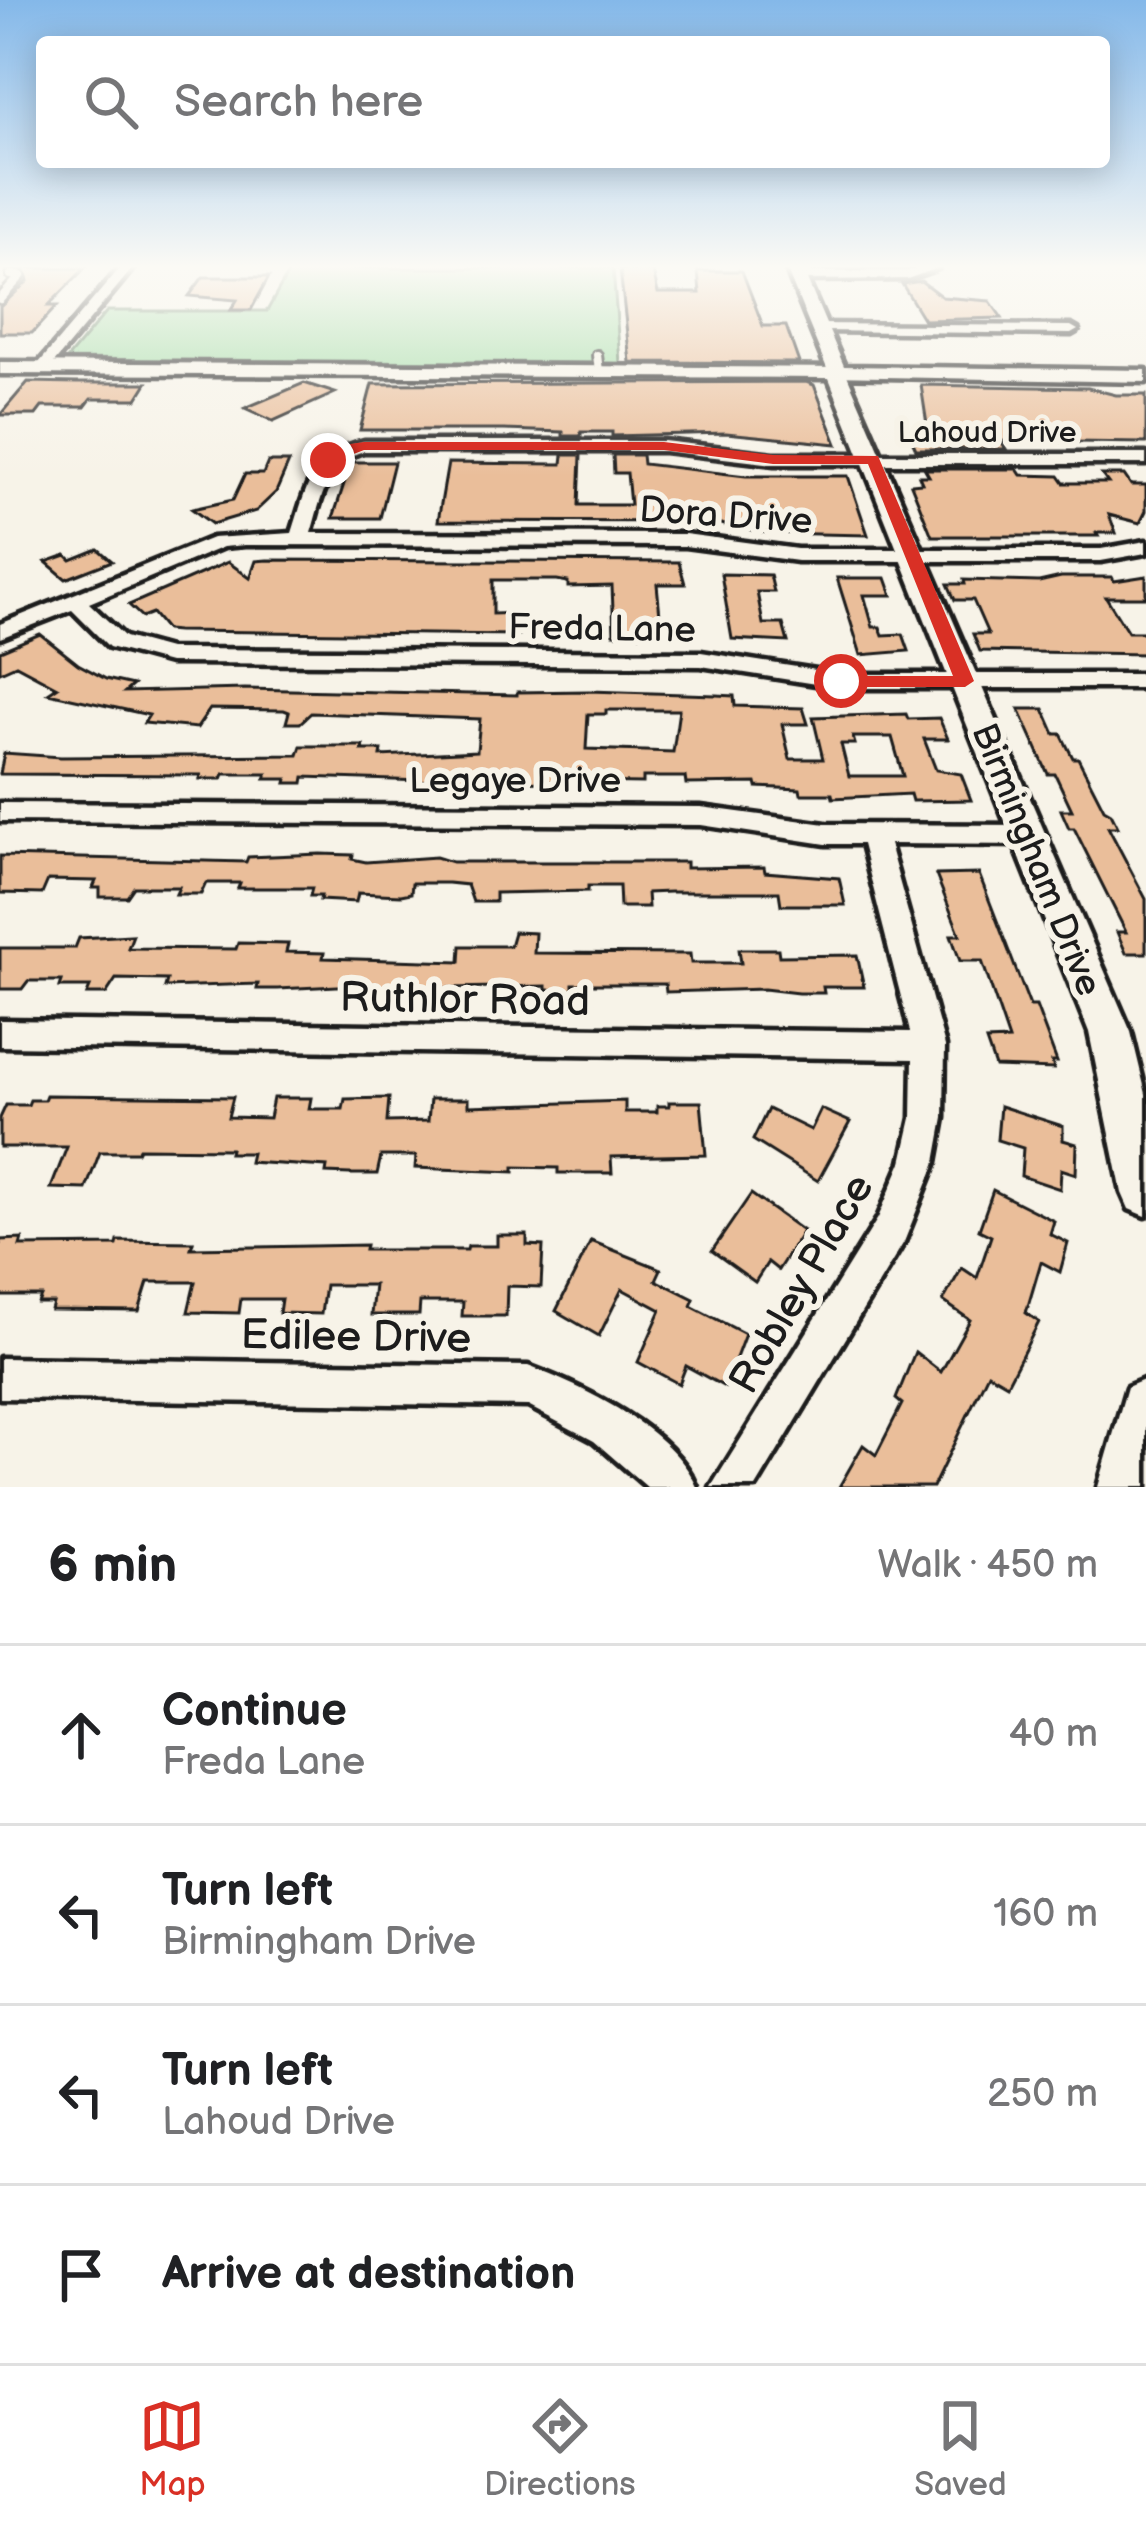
<!DOCTYPE html>
<meta charset="utf-8">
<style>
:root{--surface:#fff;--page:#f2f2f2;--text:#202124;--muted:#757577;--line:#e0e0e0;--accent:#d93025}
body{margin:0;font-family:"Balsamiq Sans",sans-serif;background:var(--page);color:var(--text)}
.stop{position:absolute;width:36px;height:36px;margin:-27px;border:9px solid #d93025;border-radius:50%;background:#fff}
.stop.end{background:#d93025;border-color:#fff;box-shadow:0 3px 12px #0008}
.list{margin:0;padding:0;list-style:none}
h2{display:flex;justify-content:space-between;align-items:center;height:156px;margin:0;padding:0 48px;font-size:51px}
h2 small{font-size:39px;font-weight:400;color:var(--muted)}
.list li{display:grid;grid-template-columns:78px 1fr auto;gap:36px;align-items:center;box-sizing:border-box;height:180px;padding:0 48px;border-top:3px solid var(--line)}
.list b{display:block;font-size:45px;white-space:nowrap}
.list p{margin:0;font-size:39px;white-space:nowrap;color:var(--muted)}
.list em{font-size:39px;font-style:normal;color:var(--muted)}
.icon{flex:none;width:66px;height:66px;fill:none;stroke:currentColor;stroke-width:2;stroke-linecap:round;stroke-linejoin:round}
.map{position:relative;flex:none;width:1146px;height:1487px;overflow:hidden}
.search{position:absolute;background:var(--surface);box-shadow:0 6px 30px #0003;left:36px;right:36px;top:36px;height:132px;display:flex;align-items:center;gap:30px;box-sizing:border-box;padding:0 42px;border-radius:12px;color:var(--muted);font-size:45px}
.sheet{height:876px;background:var(--surface)}
nav{display:flex;justify-content:space-around;align-items:center;box-sizing:border-box;height:168px;border-top:3px solid var(--line);background:var(--surface);font-size:33px;color:var(--muted)}
nav a{display:grid;justify-items:center;gap:6px}
nav .on{color:var(--accent)}
.map>svg:first-child{display:block}
.green{fill:#9edaa2;stroke:#5d7b5f;stroke-width:3}
.building{fill:#eabe9a;stroke:#1c1c1c;stroke-width:3;fill-rule:evenodd}
.lines{fill:none;stroke-linecap:round;stroke-linejoin:round}
.service-casing{stroke:#1c1c1c;stroke-width:14}
.minor-casing{stroke:#1c1c1c;stroke-width:9}
.tertiary-casing{stroke:#1c1c1c;stroke-width:9}
.secondary-casing{stroke:#1c1c1c;stroke-width:9}
.service{stroke:#f7f3e8;stroke-width:8}
.minor{fill:#f7f3e8;fill-rule:evenodd}
.tertiary{fill:#f7f3e8;fill-rule:evenodd}
.secondary{fill:#f7f3e8;fill-rule:evenodd}
.route{fill:#d93025}
.labels{text-anchor:middle;stroke-width:12;stroke-linejoin:round;paint-order:stroke}
.far-street-label{font-size:30px;fill:#1c1c1c;stroke:#f7f3e8}
.street-label{font-size:36px;fill:#1c1c1c;stroke:#f7f3e8}
.near-street-label{font-size:42px;fill:#1c1c1c;stroke:#f7f3e8}
</style>
<div class="map">
<svg width="1146" height="1487" viewBox="0 0 1146 1487">
<rect width="100%" height="100%" fill="#f7f3e8"/>
<filter id="ink" filterUnits="userSpaceOnUse"><feTurbulence type="fractalNoise" baseFrequency=".00833" numOctaves="2"/><feDisplacementMap in="SourceGraphic" scale="24" xChannelSelector="R" yChannelSelector="G"/><feConvolveMatrix kernelMatrix="1 2 1 2 8 2 1 2 1" color-interpolation-filters="sRGB"/></filter>
<g filter="url(#ink)">
<polygon class="green" points="291,268 613,268 620,363 67,359 107,311 267,311"/>
<g class="building">
<polygon points="24,268 85,268 48,306 57,306 32,333 0,333 0,307 28,281"/>
<polygon points="620,269 653,271 658,293 700,293 698,271 742,271 763,326 786,326 799,363 630,362"/>
<polygon points="203,277 269,277 251,310 231,310 237,300 189,296"/>
<polygon points="921,281 942,297 990,301 1002,318 924,320 902,284"/>
<polygon points="28,382 77,383 147,383 137,399 91,399 85,407 42,407 36,415 0,415"/>
<polygon points="806,382 814,385 837,444 726,433 612,436 612,432 581,432 581,436 563,436 563,432 504,430 360,430 372,384"/>
<polygon points="304,383 335,393 273,421 245,408"/>
<polygon points="921,385 1088,388 1116,395 1146,395 1146,443 1001,441 1006,449 916,449 908,431 928,431"/>
<polygon points="563,455 581,455 579,505 630,505 627,473 614,473 613,455 642,455 643,464 746,476 848,476 868,535 768,533 710,522 438,521 448,463 562,464"/>
<polygon points="268,462 289,462 276,492 256,511 212,524 192,509 233,500 245,474 263,474"/>
<polygon points="351,462 394,462 380,518 333,518"/>
<polygon points="925,469 1017,469 1021,475 1059,476 1064,483 1108,483 1102,475 1124,475 1131,485 1146,485 1146,511 1140,523 1109,515 1116,533 1096,533 1098,536 932,536 911,484 922,483 919,476 929,476"/>
<polygon points="98,549 112,561 66,579 46,562 66,555 71,560"/>
<polygon points="267,560 679,562 685,584 657,584 662,636 614,634 612,586 568,587 568,582 557,580 493,580 493,614 520,613 518,635 177,631 166,630 152,613 142,617 129,605 228,562 250,578 256,561"/>
<polygon points="721,574 770,575 774,592 757,592 763,624 783,624 788,642 732,639"/>
<polygon points="1146,576 1146,597 1106,597 1128,632 1146,632 1146,654 980,651 973,634 988,634 973,600 955,600 948,584 965,584 964,580 1039,582 1061,577 1112,577 1114,581"/>
<polygon points="837,578 886,578 892,595 864,595 873,627 880,627 883,635 903,634 909,651 861,655"/>
<path d="M40 634 78 664 106 679 133 685 125 692 245 689 517 695V692L589 691 716 695 734 696 735 706 803 708 808 724H782L790 759H823L813 717 906 714 908 719 939 718 948 739H924L936 770 961 774 971 800 912 801 910 794 833 798 832 794H801L800 789 757 787 756 783 686 784 685 777H643V783L512 781V776L424 781 304 777 303 783H286L287 779H265L267 774H224L222 779H200L201 775 0 774 4 753 61 757 298 755 301 746H363L362 750H382L381 756 477 751 480 719 311 713 300 723H286L289 712 284 710 210 709 197 728 144 723 149 715 48 693 57 687 16 665 0 672V651ZM606 710H679L673 752 586 749 588 714H606ZM853 737H892L903 776H849L841 744H855Z"/>
<polygon points="1019,709 1044,709 1055,734 1061,734 1073,758 1078,758 1104,809 1111,813 1118,827 1108,827 1146,899 1146,953 1126,953 1117,932 1126,932 1074,828 1069,828 1061,810 1072,810 1055,774 1048,774"/>
<polygon points="320,854 353,855 352,859 366,862 436,857 452,862 686,862 686,868 764,867 765,872 839,878 845,905 781,905 779,892 670,892 647,893 648,907 620,907 619,886 588,886 588,891 495,893 495,902 473,902 467,885 448,883 412,883 411,893 401,895 358,893 356,902 320,900 321,896 310,896 312,888 238,888 240,883 206,883 201,894 176,894 179,887 134,887 127,897 100,897 100,888 93,888 96,881 48,880 42,894 0,893 0,856 246,862 248,857"/>
<polygon points="979,874 1030,1006 1036,1006 1057,1062 1052,1062 1054,1069 995,1067 986,1041 1009,1040 982,961 960,961 951,935 960,935 936,875"/>
<polygon points="514,932 535,933 534,953 690,954 691,963 741,963 739,949 778,949 779,956 857,955 864,987 823,987 824,993 798,993 764,989 666,992 665,984 573,984 573,990 546,990 546,986 398,989 375,988 376,984 278,989 257,989 258,984 165,987 167,980 116,979 106,994 87,994 90,987 60,987 62,981 28,981 22,989 0,989 0,948 75,948 79,938 133,935 128,948 236,949 238,943 288,944 286,952 324,953 323,958 460,962 461,946 510,946"/>
<polygon points="46,1095 233,1097 228,1117 269,1118 273,1098 311,1098 309,1109 343,1109 345,1099 389,1098 387,1122 428,1121 430,1099 468,1099 468,1106 625,1101 625,1112 657,1112 657,1106 669,1106 669,1102 701,1102 706,1155 611,1157 612,1173 558,1173 558,1168 514,1167 514,1172 415,1168 416,1156 381,1156 377,1174 350,1174 326,1173 327,1167 249,1162 251,1153 229,1153 230,1149 139,1148 137,1152 100,1152 86,1189 51,1188 67,1147 0,1147 0,1118 6,1105 28,1105 30,1100 44,1100"/>
<polygon points="1000,1106 1063,1126 1063,1140 1077,1144 1076,1174 1061,1169 1060,1189 1021,1176 1023,1148 997,1140"/>
<polygon points="768,1109 811,1130 821,1109 850,1122 818,1181 753,1140"/>
<polygon points="993,1190 1054,1221 1050,1234 1068,1243 1060,1272 1041,1262 1026,1313 1039,1322 1007,1384 988,1373 933,1487 839,1487 863,1445 876,1455 902,1404 896,1399 915,1352 941,1372 970,1320 943,1301 962,1268 977,1278 991,1236 979,1230"/>
<polygon points="751,1194 803,1231 778,1270 768,1262 755,1282 712,1251"/>
<polygon points="497,1235 527,1235 527,1245 543,1246 541,1287 507,1286 506,1316 462,1316 463,1302 420,1302 419,1315 371,1315 374,1285 325,1285 321,1314 279,1313 281,1299 241,1299 239,1313 188,1312 195,1282 148,1282 139,1311 51,1310 53,1303 38,1303 41,1296 0,1296 0,1240 22,1239 20,1246 117,1245 118,1241 193,1242 191,1248 366,1245 365,1250 467,1250 468,1246 497,1246"/>
<polygon points="591,1241 661,1269 656,1280 694,1299 691,1306 745,1334 725,1387 686,1366 679,1384 638,1362 661,1310 622,1289 599,1336 556,1311"/>
</g>
<g class="lines">
<g class="service-casing">
<g id="service">
<polyline points="0,299 21,276 11,275"/>
<polyline points="597,355 599,371"/>
</g>
</g>
<g class="minor-casing">
<g id="minor">
<polygon points="120,268 133,268 48,370 38,370 38,364"/>
<polygon points="919,268 938,268 907,279 797,280 791,276 797,272 907,271"/>
<polygon points="814,324 1071,326 1078,330 1071,334 819,331 812,327"/>
<path d="M364 441H664L774 454H1146V464H774L664 451H364C326 461 321 501 311 533L685 534 797 549H1101L1146 541V553L1101 561H797L685 546 245 545 223 547 89 603 125 637 169 649 701 652 841 674H1146V688H841L701 666 169 663 109 647 72 610 0 638V624L212 538 292 533C307 487 311 454 364 441Z"/>
<polygon points="0,803 701,807 826,824 1028,825 1037,828 1041,835 1037,842 1028,845 889,844 945,1046 944,1118 936,1162 904,1242 756,1487 711,1487 878,1218 902,1162 912,1118 913,1059 0,1046 0,1020 910,1032 862,844 826,844 701,825 0,821"/>
<path d="M0 1358 528 1366C583 1387 673 1429 697 1487H647L594 1441 528 1406 0 1398Z"/>
</g>
</g>
<g class="tertiary-casing">
<polygon id="tertiary" points="786,268 802,268 844,366 1146,370 1146,382 830,376"/>
</g>
<g class="secondary-casing">
<g id="secondary">
<polygon points="0,362 844,368 1131,1032 1146,1094 1146,1216 1129,1209 1122,1193 1089,1032 829,378 0,374"/>
<polygon points="1146,1379 1146,1487 1098,1487 1127,1387"/>
</g>
</g>
<use href="#service" class="service"/>
<use href="#minor" class="minor"/>
<use href="#tertiary" class="tertiary"/>
<use href="#secondary" class="secondary"/>
</g>
</g>
<linearGradient id="sky" x2="0" y2="1"><stop stop-color="#84b8e9"/><stop offset="0.56" stop-color="#fbfaf5"/><stop offset="1" stop-color="#fbfaf5" stop-opacity="0"/></linearGradient>
<rect width="1146" height="476" fill="url(#sky)"/>
<polygon class="route" points="364,442 664,442 773,455 878,456 974,681 965,687 841,687 832,681 841,676 953,676 868,464 773,464 664,450 364,450 328,464 321,460 343,445"/>
<g class="labels">
<g class="far-street-label">
<text x="987" y="442">Lahoud Drive</text>
</g>
<g class="street-label">
<text transform="translate(726 514) rotate(4)" y="13">Dora Drive</text>
<text transform="translate(602 627) rotate(1)" y="13">Freda Lane</text>
<text x="515" y="792">Legaye Drive</text>
<text transform="translate(1038 859) rotate(68)" y="13">Birmingham Drive</text>
</g>
<g class="near-street-label">
<text transform="translate(465 998) rotate(1)" y="15">Ruthlor Road</text>
<text transform="translate(800 1283) rotate(-60)" y="15">Robley Place</text>
<text transform="translate(356 1335) rotate(1)" y="15">Edilee Drive</text>
</g>
</g>
</svg>
<div class="stop" style="left:841px;top:681px"></div>
<div class="stop end" style="left:328px;top:460px"></div>
<div class="search"><svg class="icon" aria-label="search" viewBox="0 0 24 24"><circle cx="10" cy="10" r="6"/><path d="M15 15l6 6"/></svg>Search here</div>
</div>
<section class="sheet">
<h2>6 min<small>Walk · 450 m</small></h2>
<ul class="list">
<li><svg class="icon" aria-label="ahead" viewBox="0 0 24 24"><path d="M12 20V5M6 11l6-6 6 6"/></svg><div><b>Continue</b><p>Freda Lane</p></div><em>40 m</em></li>
<li><svg class="icon" aria-label="left" viewBox="0 0 24 24"><path d="M17 20v-9H6M10 6l-5 5 5 5"/></svg><div><b>Turn left</b><p>Birmingham Drive</p></div><em>160 m</em></li>
<li><svg class="icon" aria-label="left" viewBox="0 0 24 24"><path d="M17 20v-9H6M10 6l-5 5 5 5"/></svg><div><b>Turn left</b><p>Lahoud Drive</p></div><em>250 m</em></li>
<li><svg class="icon" aria-label="arrive" viewBox="0 0 24 24"><path d="M6 21V4h12l-3 4 3 4H6"/></svg><div><b>Arrive at destination</b></div></li>
</ul>
</section>
<nav>
<a class="on"><svg class="icon" aria-label="map" viewBox="0 0 24 24"><path d="M3 6l6-2 6 2 6-2v14l-6 2-6-2-6 2zM9 4v14M15 6v14"/></svg>Map</a>
<a><svg class="icon" aria-label="directions" viewBox="0 0 24 24"><path d="M12 3l9 9-9 9-9-9zM9 14v-3h6M13 9l2 2-2 2"/></svg>Directions</a>
<a><svg class="icon" aria-label="saved" viewBox="0 0 24 24"><path d="M7 4h10v16l-5-4-5 4z"/></svg>Saved</a>
</nav>
